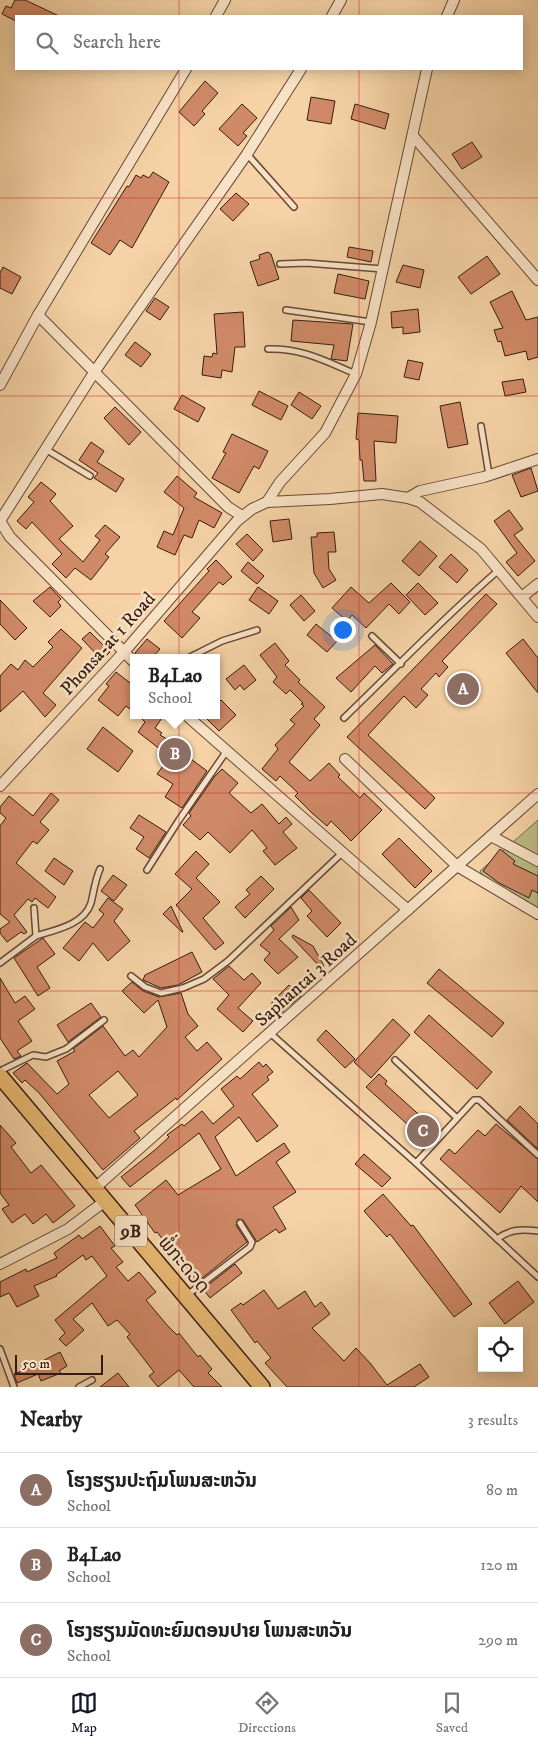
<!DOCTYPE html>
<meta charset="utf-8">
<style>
:root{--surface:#fff;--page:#f6f6f6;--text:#222;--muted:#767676;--line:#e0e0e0;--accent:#111827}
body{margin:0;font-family:"IM FELL DW Pica","Noto Sans Lao",serif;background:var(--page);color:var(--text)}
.controls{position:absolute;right:15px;bottom:15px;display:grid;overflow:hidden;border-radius:0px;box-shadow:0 2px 12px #0003}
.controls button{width:45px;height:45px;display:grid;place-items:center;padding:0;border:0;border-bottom:1px solid var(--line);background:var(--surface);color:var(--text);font:25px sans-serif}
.scale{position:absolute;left:15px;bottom:12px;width:88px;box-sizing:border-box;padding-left:5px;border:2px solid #351b12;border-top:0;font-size:14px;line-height:18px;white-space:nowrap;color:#351b12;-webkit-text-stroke:4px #f8e2c5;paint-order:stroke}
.you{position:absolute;left:342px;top:629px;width:18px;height:18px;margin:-12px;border:4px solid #fff;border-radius:50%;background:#1a73e8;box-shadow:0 0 0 8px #1a73e833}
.badge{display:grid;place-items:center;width:32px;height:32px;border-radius:50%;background:var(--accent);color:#fff;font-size:16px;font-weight:700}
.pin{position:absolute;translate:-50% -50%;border:2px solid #fff;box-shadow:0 1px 5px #0006}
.popup{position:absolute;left:130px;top:654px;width:90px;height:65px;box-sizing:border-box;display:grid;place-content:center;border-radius:0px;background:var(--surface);filter:drop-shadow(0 1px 4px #0005);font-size:16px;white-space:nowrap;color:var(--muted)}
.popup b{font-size:19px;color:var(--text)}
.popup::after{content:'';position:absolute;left:50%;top:100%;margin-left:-10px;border:10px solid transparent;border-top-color:var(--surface)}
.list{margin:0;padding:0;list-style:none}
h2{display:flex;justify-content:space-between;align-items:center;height:65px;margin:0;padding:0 20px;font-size:21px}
h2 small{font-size:16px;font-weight:400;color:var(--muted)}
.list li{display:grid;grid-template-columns:32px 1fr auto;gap:15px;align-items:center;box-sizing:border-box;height:75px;padding:0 20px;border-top:1px solid var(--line)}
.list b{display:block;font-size:19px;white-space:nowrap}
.list p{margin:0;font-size:16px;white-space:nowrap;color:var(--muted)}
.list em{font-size:16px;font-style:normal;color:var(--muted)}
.icon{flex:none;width:28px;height:28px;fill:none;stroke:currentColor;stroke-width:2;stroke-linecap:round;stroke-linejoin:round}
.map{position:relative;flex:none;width:538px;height:1387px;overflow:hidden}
.search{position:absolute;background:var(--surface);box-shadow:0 2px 12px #0003;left:15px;right:15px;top:15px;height:55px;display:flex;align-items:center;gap:12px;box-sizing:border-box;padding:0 18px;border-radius:0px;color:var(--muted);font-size:19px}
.sheet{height:290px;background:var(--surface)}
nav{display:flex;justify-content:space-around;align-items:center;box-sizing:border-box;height:70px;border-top:1px solid var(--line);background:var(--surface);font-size:14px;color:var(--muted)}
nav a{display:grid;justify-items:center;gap:2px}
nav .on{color:var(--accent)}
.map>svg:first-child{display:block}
.green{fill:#bcbc86;stroke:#786c4c}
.building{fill:#d18a68;stroke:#351b12;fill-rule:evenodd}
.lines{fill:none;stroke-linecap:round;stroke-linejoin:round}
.lane-casing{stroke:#654937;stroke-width:8}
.street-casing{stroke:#654937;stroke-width:12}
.primary-casing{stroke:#351b12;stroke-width:18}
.lane{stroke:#f8e2c5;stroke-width:5}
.street{stroke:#f8e2c5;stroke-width:10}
.primary{stroke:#eaba73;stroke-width:15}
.grid{fill:none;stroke:#d62828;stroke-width:1;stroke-opacity:0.55}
.labels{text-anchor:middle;stroke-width:5;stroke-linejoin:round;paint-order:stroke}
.shield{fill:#f8e2c5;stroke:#705748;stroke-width:1}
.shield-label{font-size:18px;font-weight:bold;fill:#351b12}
.street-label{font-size:19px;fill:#351b12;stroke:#f8e2c5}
</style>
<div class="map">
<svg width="538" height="1387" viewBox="0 0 538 1387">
<rect width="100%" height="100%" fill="#f5d3a6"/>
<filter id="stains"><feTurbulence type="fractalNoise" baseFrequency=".004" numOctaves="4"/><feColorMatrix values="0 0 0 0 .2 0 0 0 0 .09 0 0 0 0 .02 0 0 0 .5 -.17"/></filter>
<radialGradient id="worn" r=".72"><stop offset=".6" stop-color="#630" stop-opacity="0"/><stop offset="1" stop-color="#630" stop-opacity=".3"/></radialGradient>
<polygon class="green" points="538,820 538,910 483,876 480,871"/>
<g class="building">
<polygon points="15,0 25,0 59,16 16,16 16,21 2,14 6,6 11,8"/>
<polygon points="205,81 218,93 202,111 205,114 194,126 179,112"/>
<polygon points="311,97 335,101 331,124 307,120"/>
<polygon points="242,104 257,118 243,133 247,136 238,146 219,129"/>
<polygon points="355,104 389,114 385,129 351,119"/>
<polygon points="472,142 482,157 462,169 452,154"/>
<polygon points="153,172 169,182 132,248 120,240 110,255 91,243 127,186 129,187 136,175 141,178 143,175 149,178"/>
<polygon points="236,193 249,204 233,221 220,209"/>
<polygon points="349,247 373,251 371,262 347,257"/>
<polygon points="268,252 271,254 279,279 258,286 250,262 260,259 259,255"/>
<polygon points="487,256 500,274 471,294 458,277"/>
<polygon points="403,265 424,270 420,288 396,282"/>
<polygon points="3,267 21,277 12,294 0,288 0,273"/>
<polygon points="338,274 369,281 365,299 334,293"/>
<polygon points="512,291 526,320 538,317 538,357 528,360 526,351 505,356 501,341 498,342 494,330 503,328 490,302"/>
<polygon points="155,298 169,307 160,320 146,311"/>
<polygon points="418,309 420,332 403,334 403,327 392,328 391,312"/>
<polygon points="243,312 245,347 235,347 232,372 222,370 221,378 202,375 204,356 212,357 213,353 217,354 214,314"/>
<polygon points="293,320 353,324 347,361 331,359 334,345 291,341"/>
<polygon points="135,342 151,354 141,367 125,355"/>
<polygon points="408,360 423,363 419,380 404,377"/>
<polygon points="523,379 526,392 505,396 502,382"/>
<polygon points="259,391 288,406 281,420 252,405"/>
<polygon points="299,392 321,406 312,419 291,405"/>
<polygon points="182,395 205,408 198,422 174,409"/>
<polygon points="460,402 468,444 448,448 440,406"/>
<polygon points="115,407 141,432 129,445 104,418"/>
<polygon points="358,413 398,416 396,443 374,441 376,481 364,481 362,460 360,460 359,440 356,439"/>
<polygon points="232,434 268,451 259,469 254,466 239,493 212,478 226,453 223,452"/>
<polygon points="91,442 104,451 97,462 124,479 116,492 94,478 98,473 79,460"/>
<polygon points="531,468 538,491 521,497 512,475"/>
<polygon points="177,476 197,493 194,497 222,513 214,528 199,520 192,538 184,535 175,555 157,547 164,531 173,535 184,508 164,492"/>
<polygon points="41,482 56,494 50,501 73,526 59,539 83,562 100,540 95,536 105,525 120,537 105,554 109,557 91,580 75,568 66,578 52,564 62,554 32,522 26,529 17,521 34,502 28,497"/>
<polygon points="509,510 523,529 514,535 535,561 518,576 506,562 517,553 494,521"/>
<polygon points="289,519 292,539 273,542 270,521"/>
<polygon points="334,532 336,552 328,552 329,569 336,580 323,588 314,573 311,537 317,537 317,533"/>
<polygon points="247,534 263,550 253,561 236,544"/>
<polygon points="420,541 437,556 419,576 402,561"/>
<polygon points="451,554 468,570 457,583 439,567"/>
<polygon points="216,560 232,577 223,585 219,582 192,612 200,618 182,638 164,621 209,571 207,569"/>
<polygon points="248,562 264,576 257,584 241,571"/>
<polygon points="391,583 410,602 399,614 389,604 366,628 352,615 347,621 332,608 351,587 369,603"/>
<polygon points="418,583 438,603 425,615 406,595"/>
<polygon points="50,587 61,599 58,602 61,606 50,617 33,601"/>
<polygon points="258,587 278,601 269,614 249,600"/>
<polygon points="486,594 497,604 442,661 448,667 439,677 436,673 421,689 428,695 416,708 404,696 368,735 435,798 425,809 347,737"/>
<polygon points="301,595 315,611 304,621 290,605"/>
<polygon points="0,600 27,628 15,640 0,624"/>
<polygon points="316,624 337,641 327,652 307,635"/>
<polygon points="61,629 82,648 43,693 56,705 45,717 23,691 0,712 0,676 11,664 18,670 25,660 33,667 53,647 48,642"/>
<polygon points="90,632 110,652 102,660 82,639"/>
<polygon points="147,639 160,649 152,658 141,658 135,653"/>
<polygon points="523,639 538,658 538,693 506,653"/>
<polygon points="275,643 289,661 285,665 300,680 298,682 325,707 314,719 320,725 289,762 310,781 329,763 340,775 338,777 360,798 364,793 382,810 351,841 331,821 327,826 312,813 295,796 298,793 280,776 276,781 262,769 278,749 275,745 295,724 290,720 304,706 301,704 303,703 290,690 286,694 273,682 277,677 260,655"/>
<polygon points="375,645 393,664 382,673 375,666 351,692 336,678"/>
<polygon points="244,665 256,680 244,690 240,685 235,690 226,679"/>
<polygon points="116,672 134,686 134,712 126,706 118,716 98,700 109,686 106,684"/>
<polygon points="221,700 236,715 219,731 203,715 216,715 216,705"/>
<polygon points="138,715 164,715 155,728 162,733 160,735 189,752 187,756 207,771 182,808 165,797 173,784 157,774 170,757 138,732 145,722"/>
<polygon points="103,727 133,751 118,772 87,749"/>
<polygon points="222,769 238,783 229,793 251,813 262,804 279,824 286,817 292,824 283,832 297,848 275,865 263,851 267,848 252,830 230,853 208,832 200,840 183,825 191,816 189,813 215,776"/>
<polygon points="51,793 59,800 40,822 49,830 37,844 33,841 16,863 56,897 48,908 35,898 32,902 28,899 14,915 27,932 24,934 21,932 7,942 0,933 0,929 10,922 0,914 0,826 6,818 0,813 0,807 9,796 33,816"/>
<polygon points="139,815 166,832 149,858 136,849 144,837 130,828"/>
<polygon points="399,838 432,871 415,888 382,854"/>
<polygon points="500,849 515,861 513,864 538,876 538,893 532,890 529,898 499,883 483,871"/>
<polygon points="196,851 209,864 196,878 220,902 203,918 224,943 215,950 176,905 192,889 175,874"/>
<polygon points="54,858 73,871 64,885 45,871"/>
<polygon points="113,875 127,885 114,901 101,891"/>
<polygon points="261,876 274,889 245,918 235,907 250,894 246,890"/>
<polygon points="309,890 341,923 327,937 307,916 312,911 301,898"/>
<polygon points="108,898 123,909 114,921 130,941 108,961 93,943 79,961 63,948 85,922 93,928 104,914 99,910"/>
<polygon points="171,906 183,932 182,932 163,914"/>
<polygon points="291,907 299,920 279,939 298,957 278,974 264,960 270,953 260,945 274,930 271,926"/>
<polygon points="293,935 313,946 324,966 321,968 292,937"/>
<polygon points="43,938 55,954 37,967 50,988 38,996 14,958"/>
<polygon points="192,952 202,972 178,985 161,988 143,980 145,975"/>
<polygon points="229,966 244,980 252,973 261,983 238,1008 253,1021 243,1032 217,1009 229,995 213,979"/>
<polygon points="439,969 504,1023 492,1037 427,983"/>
<polygon points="0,978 15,1003 25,996 35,1009 18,1021 32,1041 17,1051 21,1056 14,1059 0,1038"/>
<path d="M132 982 143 991 159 997 181 993 188 1014 198 1026 185 1037 197 1051 207 1042 222 1059 177 1100 176 1098 134 1131 140 1138 103 1170 39 1093 25 1080 22 1083 13 1073 27 1063 57 1094 69 1084 57 1061 75 1051 73 1049 103 1026 125 1056 133 1050 139 1057 167 1027 158 1000 144 1013 122 991ZM118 1071 138 1095 109 1118 89 1095Z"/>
<polygon points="289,985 301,996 280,1014 272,1006 272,1002"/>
<polygon points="91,1003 101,1017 68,1042 57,1025"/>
<polygon points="429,1015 492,1072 477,1089 414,1032"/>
<polygon points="393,1019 410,1035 371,1078 354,1062"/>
<polygon points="326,1030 355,1059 345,1068 317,1040"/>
<polygon points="259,1062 263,1067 266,1064 273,1072 267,1077 269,1080 252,1094 278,1126 257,1142 239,1117 215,1137 236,1176 284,1143 290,1152 276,1162 296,1192 273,1207 286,1229 279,1233 276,1229 257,1242 243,1220 238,1219 236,1225 247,1242 197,1282 169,1243 167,1245 157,1232 155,1233 135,1205 166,1180 178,1195 221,1169 199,1133 130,1187 121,1177 155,1150 169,1137 167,1135 182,1124 184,1126 202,1111 213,1124 234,1106 221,1089 237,1076 240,1079"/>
<polygon points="379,1074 387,1081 385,1084 436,1130 426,1141 366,1087"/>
<polygon points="520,1106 538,1124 538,1149 507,1120"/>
<polygon points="496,1124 538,1159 538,1202 521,1186 500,1213 440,1159 449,1149 455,1154 478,1130 485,1136"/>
<polygon points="0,1125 16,1143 11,1147 31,1173 41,1165 75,1206 53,1223 46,1214 33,1224 25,1214 12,1223 2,1209 9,1205 0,1193"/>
<polygon points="364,1154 391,1178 382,1187 355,1164"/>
<polygon points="383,1194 411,1226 413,1225 472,1304 454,1317 390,1234 387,1237 364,1211"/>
<polygon points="100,1226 115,1246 111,1248 123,1262 116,1267 128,1281 139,1272 156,1292 146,1300 167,1325 177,1335 179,1333 198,1357 200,1355 212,1369 208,1373 222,1387 194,1387 179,1370 158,1387 149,1376 154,1372 127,1337 130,1334 117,1320 108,1326 92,1303 73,1319 84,1330 66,1346 59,1339 65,1333 55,1320 107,1276 92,1256 86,1260 83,1255 56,1275 57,1276 34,1286 39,1296 17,1307 9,1293 0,1297 0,1282 26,1269 27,1272 57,1258 54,1253 79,1235 82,1239"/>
<polygon points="235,1264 242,1273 210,1298 203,1289"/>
<polygon points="518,1281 534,1302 505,1324 489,1303"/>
<polygon points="264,1290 278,1309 305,1291 315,1307 321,1302 330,1314 312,1328 344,1361 356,1348 370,1363 387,1385 420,1364 429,1377 414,1387 287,1387 265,1363 271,1358 257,1341 255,1343 231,1310 241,1303 243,1305"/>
<polygon points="60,1352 67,1366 59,1371 61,1373 41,1381 38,1374 17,1383 14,1374 27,1369"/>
<polygon points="118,1373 129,1387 100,1387"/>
</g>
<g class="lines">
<g class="lane-casing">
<g id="lane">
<polyline points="247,154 294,207"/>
<polyline points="280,264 306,263 383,269"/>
<polyline points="286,310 371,322"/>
<path d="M268 349C302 348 325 361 356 374"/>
<polyline points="481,426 489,475"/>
<polyline points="47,450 90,476"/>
<polyline points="372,636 401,664"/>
<polyline points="188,658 222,641 257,630"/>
<path d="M344 718C396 668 445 616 500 569"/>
<polyline points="147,870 179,820 226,752"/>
<path d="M36 936C55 930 84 925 91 903 94 891 95 880 100 869"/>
<polyline points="0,963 36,936 34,908"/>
<polyline points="131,976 145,987 161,993 183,988 204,979 228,961 342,853"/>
<polyline points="270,1033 416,1163 538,1277"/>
<polyline points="395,1060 457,1118"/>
<polyline points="0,1071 33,1055 46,1057 66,1049 104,1020"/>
<polyline points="416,1163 474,1100 479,1100 538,1155"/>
<path d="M497 1239C510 1229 522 1229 538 1231"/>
<polyline points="186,1296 250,1247 252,1242 240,1223"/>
<polyline points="0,1349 14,1387"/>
<polyline points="79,1387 92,1380"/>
</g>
</g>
<g class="street-casing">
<g id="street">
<polyline points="216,16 225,0"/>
<polyline points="332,16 341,0"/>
<polyline points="447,16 454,0"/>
<polyline points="414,137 538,280"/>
<polyline points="38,315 228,507 242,516"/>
<polyline points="0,385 38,315 186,69"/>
<polyline points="408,498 420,491 484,477 538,459"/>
<polyline points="267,502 280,482 325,433 356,374 371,322 427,69"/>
<polyline points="0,521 95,371 247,154 301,69"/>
<polyline points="0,521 10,537 134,662"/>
<polyline points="522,597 538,584"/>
<polyline points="186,715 408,910"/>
<polyline points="345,759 457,866 538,914"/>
<polyline points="0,786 124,652 237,521 252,509 267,502 330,499 382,494 408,498 420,502 481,549 538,617"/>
<polyline points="491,836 538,861"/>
<polyline points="95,1188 538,794"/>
<polyline points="0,1264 68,1229 105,1201"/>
</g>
</g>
<g class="primary-casing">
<polyline id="primary" points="0,1076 262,1387"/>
</g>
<use href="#lane" class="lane"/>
<use href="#street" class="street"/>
<use href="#primary" class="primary"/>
</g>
<path class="grid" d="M179 0V16M359 0V16M179 69V1387M359 69V1387M0 198H538M0 396H538M0 594H538M0 793H538M0 991H538M0 1189H538"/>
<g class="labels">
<rect class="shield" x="115" y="1215.5" width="32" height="31" rx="4"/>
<g class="shield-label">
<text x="131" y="1237">9B</text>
</g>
<g class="street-label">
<text transform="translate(107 643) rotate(-48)" y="7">Phonsa-at 1 Road</text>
<text transform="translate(305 979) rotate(-42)" y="7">Saphantai 3 Road</text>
<text transform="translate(185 1264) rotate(50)" y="7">ພໍ່ກະດວດ</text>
</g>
</g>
<rect width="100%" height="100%" filter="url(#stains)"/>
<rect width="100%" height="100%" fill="url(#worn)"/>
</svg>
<div class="controls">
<button><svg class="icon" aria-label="locate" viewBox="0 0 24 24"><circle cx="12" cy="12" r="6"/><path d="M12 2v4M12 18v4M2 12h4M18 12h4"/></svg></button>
</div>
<div class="scale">50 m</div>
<div class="you"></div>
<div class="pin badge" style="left:463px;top:689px;background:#8d6e63">A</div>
<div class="pin badge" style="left:175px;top:754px;background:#8d6e63">B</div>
<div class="popup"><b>B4Lao</b>School</div>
<div class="pin badge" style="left:423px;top:1131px;background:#8d6e63">C</div>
<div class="search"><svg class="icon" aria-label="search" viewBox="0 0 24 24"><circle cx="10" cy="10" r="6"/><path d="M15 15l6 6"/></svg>Search here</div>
</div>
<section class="sheet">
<h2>Nearby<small>3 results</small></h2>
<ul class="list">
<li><span class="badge" style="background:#8d6e63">A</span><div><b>ໂຮງຮຽນປະຖົມໂພນສະຫວັນ</b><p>School</p></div><em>80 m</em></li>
<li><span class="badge" style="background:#8d6e63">B</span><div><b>B4Lao</b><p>School</p></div><em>120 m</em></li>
<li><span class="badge" style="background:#8d6e63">C</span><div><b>ໂຮງຮຽນມັດທະຍົມຕອນປາຍ ໂພນສະຫວັນ</b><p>School</p></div><em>290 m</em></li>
</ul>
</section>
<nav>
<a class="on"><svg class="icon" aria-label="map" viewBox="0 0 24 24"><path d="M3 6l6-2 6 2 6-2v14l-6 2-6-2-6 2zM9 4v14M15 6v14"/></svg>Map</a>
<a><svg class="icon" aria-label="directions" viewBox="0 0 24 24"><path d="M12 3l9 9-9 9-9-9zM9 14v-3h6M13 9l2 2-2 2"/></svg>Directions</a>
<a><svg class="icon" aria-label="saved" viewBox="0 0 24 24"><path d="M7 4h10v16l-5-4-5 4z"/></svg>Saved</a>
</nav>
